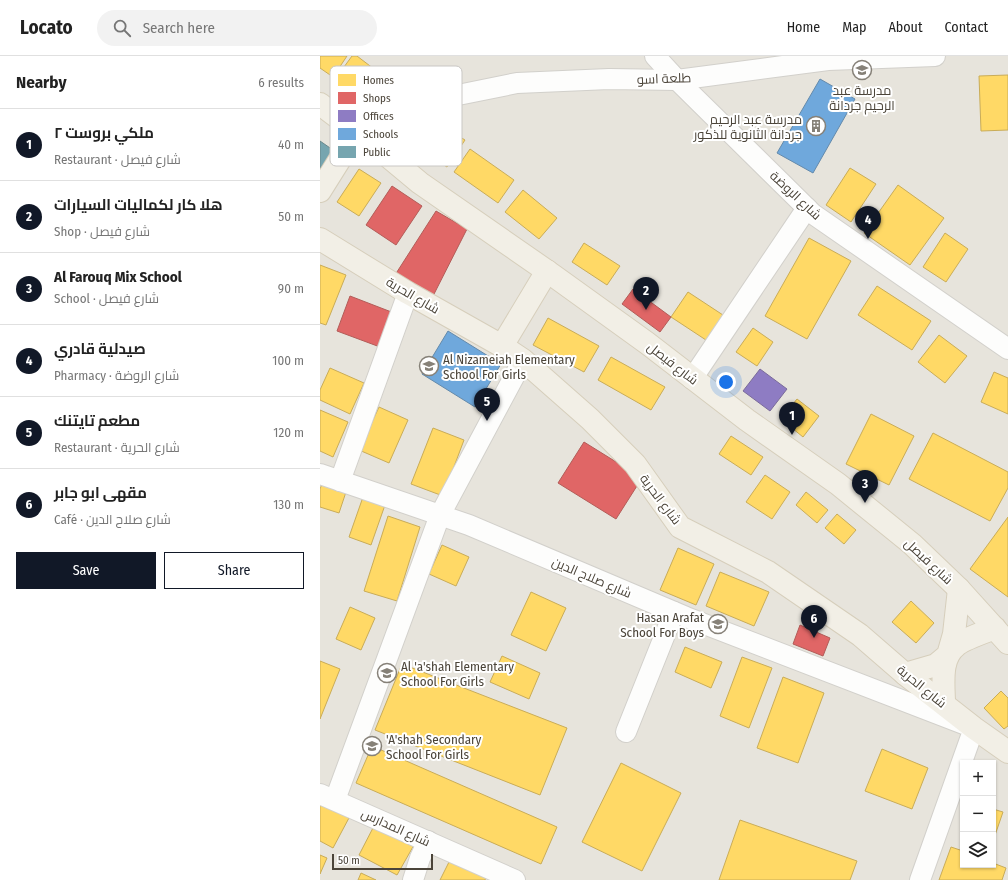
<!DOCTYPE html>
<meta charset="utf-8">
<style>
:root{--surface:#fff;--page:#f2f2f2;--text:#222;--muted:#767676;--line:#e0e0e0;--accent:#111827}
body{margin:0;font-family:"Fira Sans Condensed",Cairo,sans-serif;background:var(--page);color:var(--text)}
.controls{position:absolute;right:12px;bottom:12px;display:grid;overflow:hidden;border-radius:0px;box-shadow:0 1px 3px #0004}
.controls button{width:36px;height:36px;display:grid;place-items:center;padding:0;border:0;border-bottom:1px solid var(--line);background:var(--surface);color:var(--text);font:20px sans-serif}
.scale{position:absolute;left:12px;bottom:10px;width:101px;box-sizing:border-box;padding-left:4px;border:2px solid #4b4439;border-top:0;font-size:11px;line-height:14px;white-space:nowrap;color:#4b4439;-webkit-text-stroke:3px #fff;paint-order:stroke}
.you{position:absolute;left:406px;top:326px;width:14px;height:14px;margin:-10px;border:3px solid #fff;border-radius:50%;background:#1a73e8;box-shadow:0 0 0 6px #1a73e833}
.badge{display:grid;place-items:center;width:26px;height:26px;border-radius:50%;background:var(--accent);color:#fff;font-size:13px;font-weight:700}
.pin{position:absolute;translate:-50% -33px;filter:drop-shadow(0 1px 2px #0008)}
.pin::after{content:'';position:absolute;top:21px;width:14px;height:12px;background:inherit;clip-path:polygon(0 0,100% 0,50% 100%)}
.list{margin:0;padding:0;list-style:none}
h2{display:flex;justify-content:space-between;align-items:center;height:52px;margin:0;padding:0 16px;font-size:17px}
h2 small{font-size:13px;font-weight:400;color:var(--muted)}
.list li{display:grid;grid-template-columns:26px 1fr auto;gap:12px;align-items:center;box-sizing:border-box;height:72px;padding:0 16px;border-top:1px solid var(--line)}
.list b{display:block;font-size:15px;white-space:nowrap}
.list p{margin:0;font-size:13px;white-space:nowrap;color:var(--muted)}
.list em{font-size:13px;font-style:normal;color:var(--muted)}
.actions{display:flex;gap:8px;padding:12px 16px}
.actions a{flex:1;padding:9px 0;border:1px solid var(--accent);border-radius:0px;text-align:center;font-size:14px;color:var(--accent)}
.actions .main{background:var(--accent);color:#fff}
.icon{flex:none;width:22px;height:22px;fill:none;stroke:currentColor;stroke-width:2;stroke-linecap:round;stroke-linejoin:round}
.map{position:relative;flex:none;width:688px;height:824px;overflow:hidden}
header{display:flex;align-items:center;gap:24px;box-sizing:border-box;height:56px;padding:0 20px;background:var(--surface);border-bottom:1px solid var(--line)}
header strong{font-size:19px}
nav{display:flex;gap:22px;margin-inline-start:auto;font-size:14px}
.search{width:280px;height:36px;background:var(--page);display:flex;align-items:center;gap:10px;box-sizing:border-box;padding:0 14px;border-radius:22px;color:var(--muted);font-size:15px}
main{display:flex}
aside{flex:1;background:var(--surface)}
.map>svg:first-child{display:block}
.residential{fill:#e7e4dc;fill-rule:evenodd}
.homes{fill:#ffd966;stroke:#c9ac58}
.shops{fill:#e06666;stroke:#b35c58}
.offices{fill:#8e7cc3;stroke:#7a6b9a}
.schools{fill:#6fa8dc;stroke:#648aab}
.public{fill:#76a5af;stroke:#69888c}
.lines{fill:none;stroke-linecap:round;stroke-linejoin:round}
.minor-casing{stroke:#d2d0cb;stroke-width:22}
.major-casing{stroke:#d6cebb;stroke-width:24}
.minor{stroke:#fdfdfc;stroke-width:20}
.major{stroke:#f2efe6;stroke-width:22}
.labels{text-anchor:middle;stroke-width:4;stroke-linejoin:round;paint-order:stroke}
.street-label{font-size:13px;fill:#4b4439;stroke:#fff}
.poi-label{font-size:13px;fill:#4b4439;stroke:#fff;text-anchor:start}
.key{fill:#fff;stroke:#c9c7c4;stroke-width:1}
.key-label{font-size:11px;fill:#4b4439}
</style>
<header>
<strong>Locato</strong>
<div class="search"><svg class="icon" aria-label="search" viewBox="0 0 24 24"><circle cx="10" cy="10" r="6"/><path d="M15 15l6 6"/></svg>Search here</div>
<nav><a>Home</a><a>Map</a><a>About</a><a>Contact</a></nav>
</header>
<main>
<aside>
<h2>Nearby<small>6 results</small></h2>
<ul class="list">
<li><span class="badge">1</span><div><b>ملكي بروست ٢</b><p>Restaurant · شارع فيصل</p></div><em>40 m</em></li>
<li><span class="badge">2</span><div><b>هلا كار لكماليات السيارات</b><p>Shop · شارع فيصل</p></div><em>50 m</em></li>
<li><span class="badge">3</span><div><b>Al Farouq Mix School</b><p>School · شارع فيصل</p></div><em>90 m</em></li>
<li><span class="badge">4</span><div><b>صيدلية قادري</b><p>Pharmacy · شارع الروضة</p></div><em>100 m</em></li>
<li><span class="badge">5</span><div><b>مطعم تايتنك</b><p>Restaurant · شارع الحرية</p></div><em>120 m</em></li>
<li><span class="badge">6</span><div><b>مقهى ابو جابر</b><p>Café · شارع صلاح الدين</p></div><em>130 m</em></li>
</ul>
<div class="actions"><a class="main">Save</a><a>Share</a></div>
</aside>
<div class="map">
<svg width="688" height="824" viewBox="0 0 688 824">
<rect width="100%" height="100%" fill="#f4f2ee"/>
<path class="residential" d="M0 0H688V824H0ZM643 707H673V809H643Z"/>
<g class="homes">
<polygon points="0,0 27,0 13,21 0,12"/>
<polygon points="32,0 37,0 54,13 35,37 16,22"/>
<polygon points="688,19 688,74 661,75 659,20"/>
<polygon points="116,66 145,84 127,111 98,92"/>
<polygon points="150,93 194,124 178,147 134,116"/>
<polygon points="530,112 556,128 531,166 506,149"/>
<polygon points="39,113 61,127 39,160 17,146"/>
<polygon points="578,129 624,162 590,209 544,177"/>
<polygon points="203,134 237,162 219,183 185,156"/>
<polygon points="625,177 648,193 626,226 603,211"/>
<polygon points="489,182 531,205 487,283 445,260"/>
<polygon points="264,187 300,210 287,229 252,206"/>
<polygon points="0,209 26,219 6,269 0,267"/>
<polygon points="557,230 611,265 592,294 538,259"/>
<polygon points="368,236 406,261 389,286 351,261"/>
<polygon points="228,262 279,290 264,316 213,289"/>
<polygon points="433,272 453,286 437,310 416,296"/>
<polygon points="619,279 647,300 625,327 598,306"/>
<polygon points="291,301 345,331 331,354 278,324"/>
<polygon points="10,312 44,327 30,358 0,344 0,334"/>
<polygon points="674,316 688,322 688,358 661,346"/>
<polygon points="477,343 499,360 483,381 461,363"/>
<polygon points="59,351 88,364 69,407 39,394"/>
<polygon points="0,354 28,366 13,401 0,395"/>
<polygon points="551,358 594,380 569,429 526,408"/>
<polygon points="113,372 144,384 123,440 91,428"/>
<polygon points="613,377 688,416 688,432 670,465 589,423"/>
<polygon points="411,380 443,401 431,419 399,398"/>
<polygon points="445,419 470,436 452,463 426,446"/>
<polygon points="2,428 26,436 19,457 0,451 0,433"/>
<polygon points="486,436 508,454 497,467 476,449"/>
<polygon points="43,441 65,449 51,489 29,481"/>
<polygon points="517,458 536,474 524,488 505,472"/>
<polygon points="68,460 100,471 77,545 44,535"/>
<polygon points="688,461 688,541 650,513"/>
<polygon points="122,489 149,501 136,530 109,518"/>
<polygon points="358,492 394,508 376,549 340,534"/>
<polygon points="400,516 449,536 434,570 386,550"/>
<polygon points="211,536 246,552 226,595 191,579"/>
<polygon points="591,545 614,567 596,587 572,566"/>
<polygon points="30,551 55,562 41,594 16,583"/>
<polygon points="365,591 402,606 391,632 355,616"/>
<polygon points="182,600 220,617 209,643 170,626"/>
<polygon points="422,601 452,612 429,672 400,660"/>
<polygon points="0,605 20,613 0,663"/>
<polygon points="82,608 247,672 220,739 55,674"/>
<polygon points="463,621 504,637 478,707 437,692"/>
<polygon points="681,635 688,642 688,670 684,673 664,652"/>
<polygon points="52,690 237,771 221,808 36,727"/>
<polygon points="562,693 608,712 592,753 545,735"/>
<polygon points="301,707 361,737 322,815 262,786"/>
<polygon points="0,747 30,760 13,792 0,785"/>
<polygon points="673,753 683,756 673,785"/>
<polygon points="420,764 537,805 530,824 399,824"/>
<polygon points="55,768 94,789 77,819 39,799"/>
<polygon points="631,791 643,795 643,809 673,809 673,807 686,812 682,824 619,824"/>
<polygon points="0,799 7,802 0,818"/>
<polygon points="130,804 166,821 165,824 120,824"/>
<polygon points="41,817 56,824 38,824"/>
</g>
<g class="shops">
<polygon points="72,130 102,150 76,189 46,169"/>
<polygon points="116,155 147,173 112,242 75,219"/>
<polygon points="313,233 351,261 340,276 302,248"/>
<polygon points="30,240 74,257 60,291 17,275"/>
<polygon points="264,386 322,422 296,463 238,427"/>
<polygon points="480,569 510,582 503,600 473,588"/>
</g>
<polygon class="offices" points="440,313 467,333 450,355 423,335"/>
<g class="schools">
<polygon points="500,23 535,43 493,117 457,97"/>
<polygon points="128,275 181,308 155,351 102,318"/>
</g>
<polygon class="public" points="0,85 13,94 0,113"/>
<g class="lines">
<g class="minor-casing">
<g id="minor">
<polyline points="335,0 357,24 493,158 688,293"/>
<polyline points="58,92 77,61 133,40 197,27 289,23 357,24 508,4 615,0"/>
<polyline points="372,323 487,152"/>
<polyline points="0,418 149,469 366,561 654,672 600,824"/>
<polyline points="20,425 88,237"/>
<polyline points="306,676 354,556"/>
<polyline points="0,738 195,824"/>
<polyline points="15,744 120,459 203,304"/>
<polyline points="93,824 100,802 108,785"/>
</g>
</g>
<g class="major-casing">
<g id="major">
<polyline points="0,48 58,92 100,127 234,220 327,287 427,364 518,428 592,488 639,533 688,587"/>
<polyline points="0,135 37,76"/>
<polyline points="0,183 88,237 182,290 203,304 270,363 315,408 360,471 448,516 540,579 585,618 654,672 688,696"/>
<polyline points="182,290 227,215"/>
<polyline points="585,618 616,609 628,599 634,578 639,533"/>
<path d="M624 648C624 629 619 602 637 589 644 583 665 576 675 572"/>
</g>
</g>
<use href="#minor" class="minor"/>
<use href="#major" class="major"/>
</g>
<defs>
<g id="school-ring" transform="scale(1)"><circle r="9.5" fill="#fff" stroke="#868178" stroke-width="1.5"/><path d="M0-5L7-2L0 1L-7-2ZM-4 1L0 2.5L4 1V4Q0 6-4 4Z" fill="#868178"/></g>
<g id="building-ring" transform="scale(1)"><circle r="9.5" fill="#fff" stroke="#868178" stroke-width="1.5"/><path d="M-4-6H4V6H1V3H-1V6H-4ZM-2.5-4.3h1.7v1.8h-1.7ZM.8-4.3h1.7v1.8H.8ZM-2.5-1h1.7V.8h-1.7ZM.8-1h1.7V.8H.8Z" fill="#868178"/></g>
</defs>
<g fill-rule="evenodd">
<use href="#school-ring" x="542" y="14"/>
<use href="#building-ring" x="496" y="70"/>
<use href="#school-ring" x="109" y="310"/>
<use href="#school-ring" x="398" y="568"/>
<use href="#school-ring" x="67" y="617"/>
<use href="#school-ring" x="52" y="690"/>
</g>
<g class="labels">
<g class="street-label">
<text transform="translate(344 22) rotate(-2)" y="5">طلعة اسو</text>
<text transform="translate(476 139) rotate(43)" y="5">شارع الروضة</text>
<text transform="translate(93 239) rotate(30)" y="5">شارع الحرية</text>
<text transform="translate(353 307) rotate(38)" y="5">شارع فيصل</text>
<text transform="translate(341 443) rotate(53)" y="5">شارع الحرية</text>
<text transform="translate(609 505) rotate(43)" y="5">شارع فيصل</text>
<text transform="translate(272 521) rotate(23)" y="5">شارع صلاح الدين</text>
<text transform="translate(602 630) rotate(39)" y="5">شارع الحرية</text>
<text transform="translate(76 771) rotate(24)" y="5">شارع المدارس</text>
</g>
<g class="poi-label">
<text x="542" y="39" text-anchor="middle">مدرسة عبد<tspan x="542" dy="15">الرحيم جردانة</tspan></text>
<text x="482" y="68" text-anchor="end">مدرسة عبد الرحيم<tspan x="482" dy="15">جردانة الثانوية للذكور</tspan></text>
<text x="123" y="308">Al Nizameiah Elementary<tspan x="123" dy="15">School For Girls</tspan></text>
<text x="384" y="566" text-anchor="end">Hasan Arafat<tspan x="384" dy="15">School For Boys</tspan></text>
<text x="81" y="615">Al 'a'shah Elementary<tspan x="81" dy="15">School For Girls</tspan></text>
<text x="66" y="688">'A'shah Secondary<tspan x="66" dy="15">School For Girls</tspan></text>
</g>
</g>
<rect x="10" y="10" width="132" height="100" rx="6" class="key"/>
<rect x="18" y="18" width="18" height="12" fill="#ffd966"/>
<rect x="18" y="36" width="18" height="12" fill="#e06666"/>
<rect x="18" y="54" width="18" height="12" fill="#8e7cc3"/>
<rect x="18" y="72" width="18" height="12" fill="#6fa8dc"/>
<rect x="18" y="90" width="18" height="12" fill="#76a5af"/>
<g class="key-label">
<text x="43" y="28">Homes</text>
<text x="43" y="46">Shops</text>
<text x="43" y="64">Offices</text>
<text x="43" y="82">Schools</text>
<text x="43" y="100">Public</text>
</g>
</svg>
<div class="controls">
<button>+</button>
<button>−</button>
<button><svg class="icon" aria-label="layers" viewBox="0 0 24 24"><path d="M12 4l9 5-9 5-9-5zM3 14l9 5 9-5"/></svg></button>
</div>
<div class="scale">50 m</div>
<div class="you"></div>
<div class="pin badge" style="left:472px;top:379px">1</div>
<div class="pin badge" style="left:326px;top:254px">2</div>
<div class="pin badge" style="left:545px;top:447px">3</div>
<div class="pin badge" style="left:548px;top:183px">4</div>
<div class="pin badge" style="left:167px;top:365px">5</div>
<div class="pin badge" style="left:494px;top:582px">6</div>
</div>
</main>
